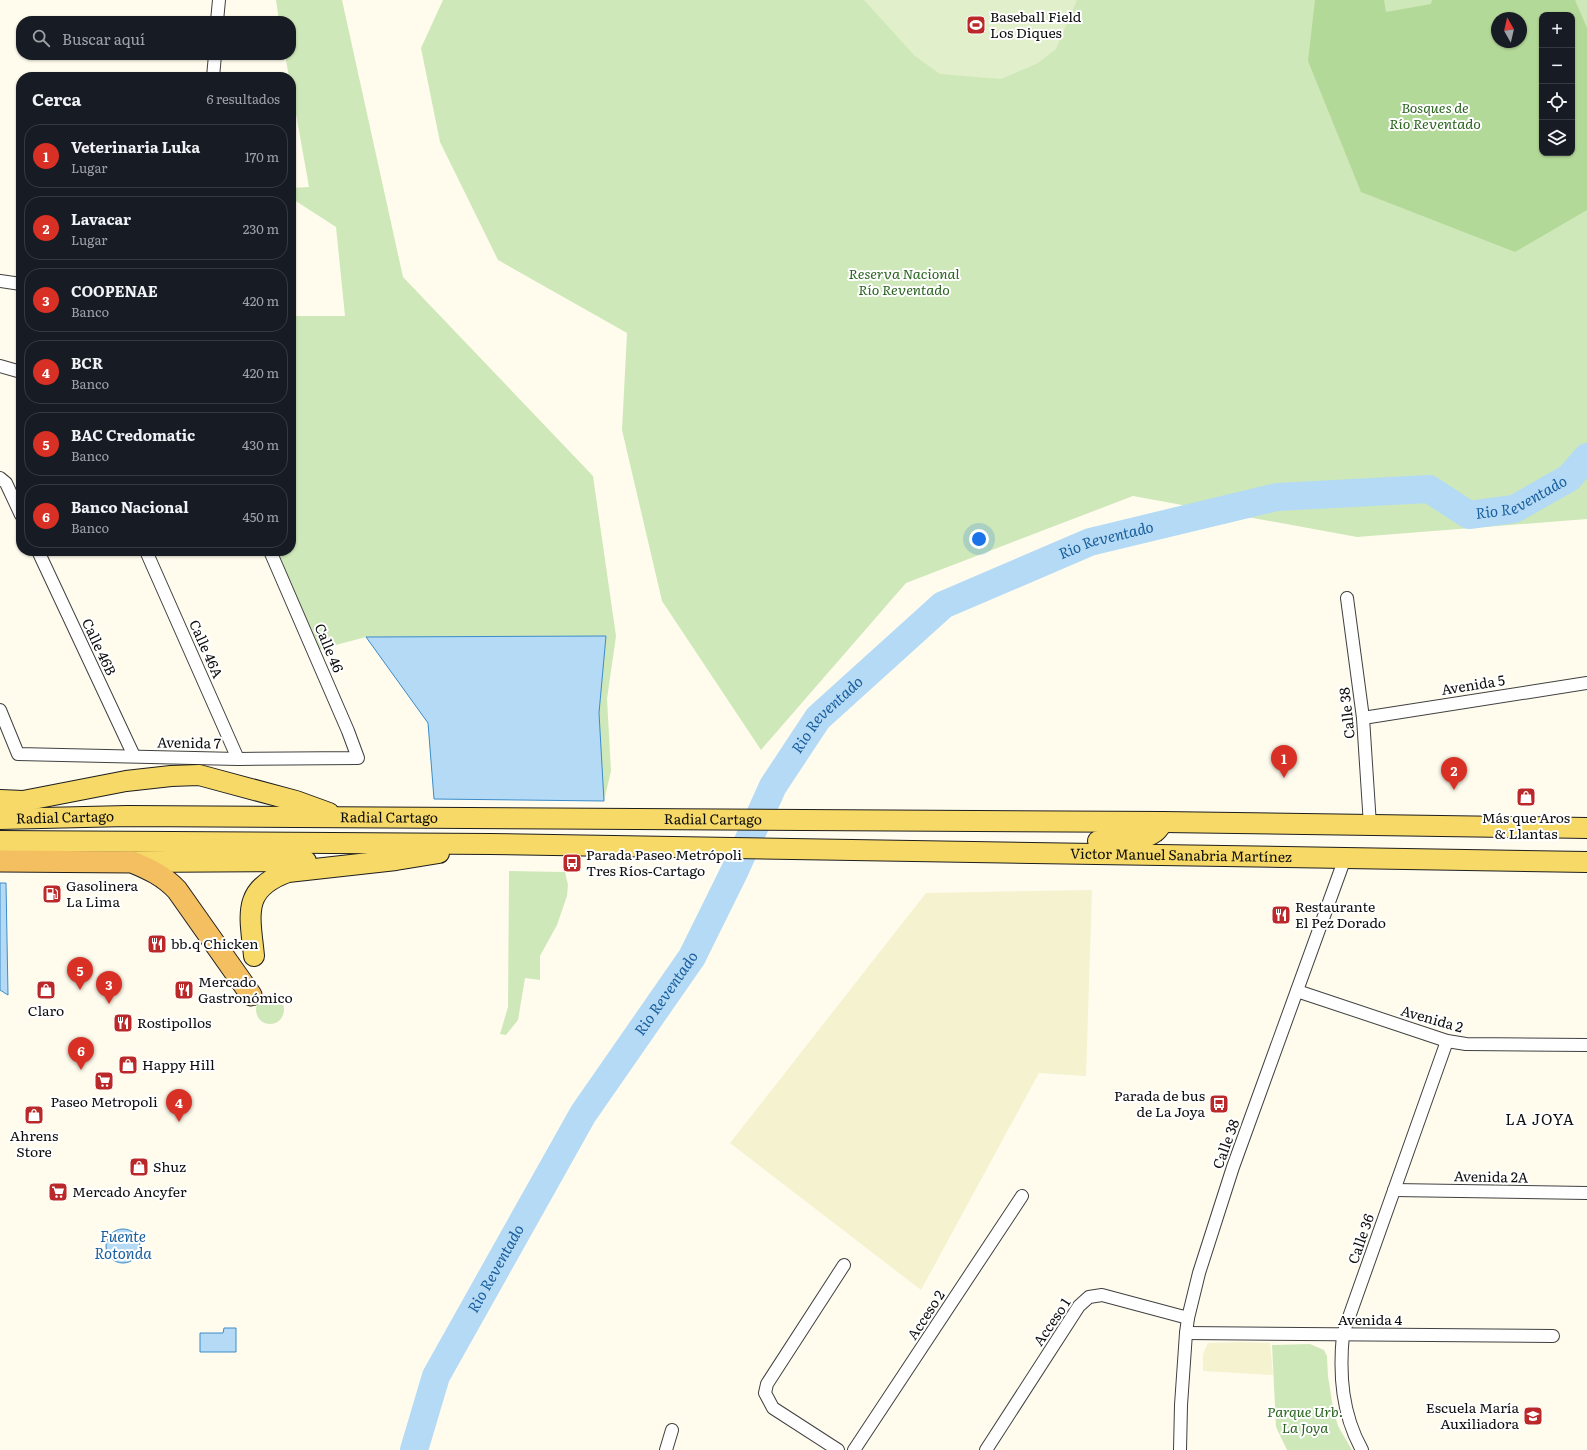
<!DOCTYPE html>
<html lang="es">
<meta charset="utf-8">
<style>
:root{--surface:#171b24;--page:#20242c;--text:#f1f3f6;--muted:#9ea1a6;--line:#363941;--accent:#d93025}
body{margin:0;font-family:Literata,serif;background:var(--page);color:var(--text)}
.controls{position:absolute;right:12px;top:12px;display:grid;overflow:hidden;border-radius:8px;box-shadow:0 1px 3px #0004}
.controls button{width:36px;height:36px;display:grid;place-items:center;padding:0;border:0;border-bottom:1px solid var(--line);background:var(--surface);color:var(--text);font:20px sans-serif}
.compass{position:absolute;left:1491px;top:12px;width:36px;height:36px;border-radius:50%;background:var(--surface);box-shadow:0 1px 3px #0004;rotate:352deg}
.you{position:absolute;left:979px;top:539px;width:14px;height:14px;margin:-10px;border:3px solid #fff;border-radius:50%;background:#1a73e8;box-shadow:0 0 0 6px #1a73e833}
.badge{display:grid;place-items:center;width:26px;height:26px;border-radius:50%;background:var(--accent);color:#fff;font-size:13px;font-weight:700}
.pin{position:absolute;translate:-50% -33px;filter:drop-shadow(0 1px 2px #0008)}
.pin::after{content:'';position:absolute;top:21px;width:14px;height:12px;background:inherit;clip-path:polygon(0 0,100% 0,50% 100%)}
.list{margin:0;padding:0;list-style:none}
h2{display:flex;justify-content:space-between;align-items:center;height:52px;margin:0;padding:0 16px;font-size:17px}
h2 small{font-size:13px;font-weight:400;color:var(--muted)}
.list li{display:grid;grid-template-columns:26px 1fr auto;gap:12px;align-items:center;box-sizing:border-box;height:64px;margin:0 8px 8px;padding:0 8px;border:1px solid var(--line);border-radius:16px}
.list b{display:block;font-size:15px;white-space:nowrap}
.list p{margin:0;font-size:13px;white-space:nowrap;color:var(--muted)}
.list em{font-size:13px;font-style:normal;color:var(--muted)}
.icon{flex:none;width:22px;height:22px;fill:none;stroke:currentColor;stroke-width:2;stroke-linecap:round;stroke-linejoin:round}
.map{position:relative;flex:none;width:1587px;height:1450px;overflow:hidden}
.search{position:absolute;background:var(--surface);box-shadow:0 1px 3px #0004;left:16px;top:16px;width:280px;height:44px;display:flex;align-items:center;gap:10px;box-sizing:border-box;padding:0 14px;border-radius:16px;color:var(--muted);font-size:15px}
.panel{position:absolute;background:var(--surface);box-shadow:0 1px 3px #0004;left:16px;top:72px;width:280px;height:484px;border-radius:16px}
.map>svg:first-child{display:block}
.farmland{fill:#f4f2cf}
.green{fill:#cfe8b9;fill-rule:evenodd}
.forest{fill:#b3d998;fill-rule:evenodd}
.pitch{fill:#e1f0ca}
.water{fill:#b4daf5;stroke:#3c8ccb}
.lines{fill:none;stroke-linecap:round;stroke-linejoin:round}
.river{stroke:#b4daf5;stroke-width:28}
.minor-casing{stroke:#404040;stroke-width:14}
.primary-casing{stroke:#1e1e1e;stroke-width:22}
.trunk-casing{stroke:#1e1e1e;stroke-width:23}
.minor{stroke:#fff;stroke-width:12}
.primary{stroke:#f6d967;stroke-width:20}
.trunk{stroke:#f4bf60;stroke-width:21}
.labels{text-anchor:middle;stroke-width:4;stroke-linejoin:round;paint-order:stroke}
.poi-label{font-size:14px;fill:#0d0d0d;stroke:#fff;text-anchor:start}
.park-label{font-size:14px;font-style:italic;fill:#2a641f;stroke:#fff}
.street-label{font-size:14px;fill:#0d0d0d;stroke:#fff}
.water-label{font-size:15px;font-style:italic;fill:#195e9d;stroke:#fff}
.neighbourhood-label{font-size:15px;letter-spacing:1px;fill:#0d0d0d;stroke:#fff}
</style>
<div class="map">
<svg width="1587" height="1450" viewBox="0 0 1587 1450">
<rect width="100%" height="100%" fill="#fffcee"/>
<g class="farmland">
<polygon points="1092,890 1086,1076 1039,1073 921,1290 730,1143 926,893"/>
<polygon points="1240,1342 1270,1343 1273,1375 1203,1371 1203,1354 1208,1343"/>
</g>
<g class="green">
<polygon points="276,0 342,0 403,277 593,476 616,636 607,699 611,771 604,801 434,799 428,723 366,637 313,651 270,551 291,551 291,316 345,316 336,227 291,198 291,188 309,187 291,86 291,77 289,77 285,55 291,55 291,21 279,21"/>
<path d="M443 0H1587V519L1357 537 1133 496 906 583 761 750 662 601 622 430 627 333 498 260 440 142 421 48ZM1542 15H1572V153H1542ZM1497 18H1521V42H1497Z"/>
<polygon points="509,871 565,872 568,885 567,896 557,925 540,956 540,980 525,978 518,1020 506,1035 500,1034 508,1007"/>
<circle cx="270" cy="1010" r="14"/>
<polygon points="1310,1344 1324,1350 1327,1356 1328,1376 1333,1408 1338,1426 1352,1450 1287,1450 1276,1427 1272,1345"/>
</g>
<path class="forest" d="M1315 0H1384L1386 12 1431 4 1432 0H1575L1587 28V210L1515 252 1361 192 1308 61ZM1542 15H1572V153H1542ZM1497 18H1521V42H1497Z"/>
<polygon class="pitch" points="864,0 1077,0 1056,49 1038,63 1001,79 940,74 915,56"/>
<g class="water">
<polygon points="606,636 599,713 604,801 434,799 428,723 366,637"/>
<polygon points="0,883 6,883 8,995 0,990"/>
<circle cx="123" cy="1246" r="17"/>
<polygon points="224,1328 236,1328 236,1352 200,1352 200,1333 223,1333"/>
</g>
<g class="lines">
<path class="river" id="s1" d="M414 1450 436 1376 583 1114 692 957 735 870 773 786 818 718 943 605 1090 542 1277 497 1429 489 1469 515 1514 509 1569 478 1587 457"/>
<g class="minor-casing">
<g id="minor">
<polyline points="217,21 219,0"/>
<polyline points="213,77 215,55"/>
<polyline points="0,281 21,284"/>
<polyline points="0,366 21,372"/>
<polyline points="0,478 6,483 21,515"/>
<polyline points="38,551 134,756"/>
<polyline points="146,551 238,759"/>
<polyline points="1347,598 1363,718 1370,825"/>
<polyline points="0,710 18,754 238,759 358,758 348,731 270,551"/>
<polyline points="1363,718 1587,683"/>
<polyline points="1297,991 1447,1041 1466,1044 1587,1045"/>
<polyline points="1394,1190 1587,1193"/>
<polyline points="1186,1333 1553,1336"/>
<polyline points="666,1450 672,1430"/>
<polyline points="838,1450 773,1408 765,1393 767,1384 844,1265"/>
<polyline points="854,1450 1022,1196"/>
<polyline points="986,1450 1079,1306 1089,1297 1102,1295 1188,1318"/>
<polyline points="1180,1450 1181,1405 1186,1333 1188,1318 1199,1273 1233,1167 1345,858"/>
<path d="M1362 1450C1342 1414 1339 1375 1343 1334L1447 1041"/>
</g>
</g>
<g class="primary-casing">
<g id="primary">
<polyline points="0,800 23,801 126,781 171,776 199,775 296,801 329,813"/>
<path id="s2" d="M0 819 127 816 1163 822 1587 828"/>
<path id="s3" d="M0 841 490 844 1587 862"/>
<path d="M1098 841C1116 840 1139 844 1155 832 1158 830 1161 825 1163 822"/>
<polyline points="132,862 306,861"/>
<path d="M254 956C250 915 241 889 288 872L396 860 439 853"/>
</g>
</g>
<g class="trunk-casing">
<path id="trunk" d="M0 861 132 862C149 869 164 876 177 890L251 995"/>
</g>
<use href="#minor" class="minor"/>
<use href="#primary" class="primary"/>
<use href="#trunk" class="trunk"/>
</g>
<defs>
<g id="stadium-square" transform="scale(1)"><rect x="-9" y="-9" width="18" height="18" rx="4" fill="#bb2829" stroke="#fff"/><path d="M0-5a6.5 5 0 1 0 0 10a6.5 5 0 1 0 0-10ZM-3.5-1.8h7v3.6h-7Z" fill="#fff"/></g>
<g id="shop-square" transform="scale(1)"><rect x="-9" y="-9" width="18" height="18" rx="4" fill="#bb2829" stroke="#fff"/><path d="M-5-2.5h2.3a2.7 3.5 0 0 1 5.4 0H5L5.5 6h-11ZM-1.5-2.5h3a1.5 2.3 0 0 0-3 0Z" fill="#fff"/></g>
<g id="bus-square" transform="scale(1)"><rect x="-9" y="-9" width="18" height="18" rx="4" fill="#bb2829" stroke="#fff"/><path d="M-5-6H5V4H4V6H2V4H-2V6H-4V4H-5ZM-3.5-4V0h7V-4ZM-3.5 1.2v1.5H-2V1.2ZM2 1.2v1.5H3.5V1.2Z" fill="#fff"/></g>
<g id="fuel-square" transform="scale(1)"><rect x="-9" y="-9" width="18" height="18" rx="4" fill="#bb2829" stroke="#fff"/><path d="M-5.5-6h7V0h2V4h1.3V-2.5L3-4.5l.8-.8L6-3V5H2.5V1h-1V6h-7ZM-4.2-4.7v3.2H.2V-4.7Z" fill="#fff"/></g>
<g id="restaurant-square" transform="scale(1)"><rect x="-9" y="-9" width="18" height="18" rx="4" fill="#bb2829" stroke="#fff"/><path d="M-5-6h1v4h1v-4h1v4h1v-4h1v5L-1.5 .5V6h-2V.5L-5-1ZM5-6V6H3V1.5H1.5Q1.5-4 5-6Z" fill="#fff"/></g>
<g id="supermarket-square" transform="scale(1)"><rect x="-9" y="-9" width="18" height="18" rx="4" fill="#bb2829" stroke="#fff"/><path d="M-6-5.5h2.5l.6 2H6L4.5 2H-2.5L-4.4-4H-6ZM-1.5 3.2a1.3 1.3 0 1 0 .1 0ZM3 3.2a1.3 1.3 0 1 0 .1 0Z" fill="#fff"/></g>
<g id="school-square" transform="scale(1)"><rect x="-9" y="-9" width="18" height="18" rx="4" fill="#bb2829" stroke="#fff"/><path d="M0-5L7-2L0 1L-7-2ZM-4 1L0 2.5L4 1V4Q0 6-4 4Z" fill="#fff"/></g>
</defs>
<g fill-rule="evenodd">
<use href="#stadium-square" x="976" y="25"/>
<use href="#shop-square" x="1526" y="797"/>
<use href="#bus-square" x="572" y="863"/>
<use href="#fuel-square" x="52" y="894"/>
<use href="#restaurant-square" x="1281" y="915"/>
<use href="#restaurant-square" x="157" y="944"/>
<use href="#shop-square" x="46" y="990"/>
<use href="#restaurant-square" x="184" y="990"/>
<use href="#restaurant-square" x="123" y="1023"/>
<use href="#shop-square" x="128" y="1065"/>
<use href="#supermarket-square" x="104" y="1081"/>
<use href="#bus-square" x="1219" y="1104"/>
<use href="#shop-square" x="34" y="1115"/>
<use href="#shop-square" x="139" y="1167"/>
<use href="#supermarket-square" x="58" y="1192"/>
<use href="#school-square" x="1533" y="1416"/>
</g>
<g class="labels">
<g class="poi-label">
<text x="990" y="22">Baseball Field<tspan x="990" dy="16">Los Diques</tspan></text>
<text x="1526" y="823" text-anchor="middle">Más que Aros<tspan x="1526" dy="16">&amp; Llantas</tspan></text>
<text x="586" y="860">Parada Paseo Metrópoli<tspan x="586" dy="16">Tres Ríos-Cartago</tspan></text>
<text x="66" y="891">Gasolinera<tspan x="66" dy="16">La Lima</tspan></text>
<text x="1295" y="912">Restaurante<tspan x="1295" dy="16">El Pez Dorado</tspan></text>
<text x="171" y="949">bb.q Chicken</text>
<text x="198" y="987">Mercado<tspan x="198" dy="16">Gastronómico</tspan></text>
<text x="46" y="1016" text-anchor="middle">Claro</text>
<text x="137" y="1028">Rostipollos</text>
<text x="142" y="1070">Happy Hill</text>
<text x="1205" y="1101" text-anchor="end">Parada de bus<tspan x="1205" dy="16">de La Joya</tspan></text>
<text x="104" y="1107" text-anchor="middle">Paseo Metropoli</text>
<text x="34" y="1141" text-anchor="middle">Ahrens<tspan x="34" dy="16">Store</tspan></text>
<text x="153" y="1172">Shuz</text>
<text x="72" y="1197">Mercado Ancyfer</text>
<text x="1519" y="1413" text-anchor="end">Escuela María<tspan x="1519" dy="16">Auxiliadora</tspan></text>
</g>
<g class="park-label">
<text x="1435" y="113">Bosques de<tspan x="1435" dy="16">Río Reventado</tspan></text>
<text x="904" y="279">Reserva Nacional<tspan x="904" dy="16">Río Reventado</tspan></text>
<text x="1305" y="1417">Parque Urb.<tspan x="1305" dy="16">La Joya</tspan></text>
</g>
<g class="street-label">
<text transform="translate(99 647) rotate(65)" y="5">Calle 46B</text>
<text transform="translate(329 648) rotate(67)" y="5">Calle 46</text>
<text transform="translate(206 649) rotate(66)" y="5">Calle 46A</text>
<text transform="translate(1473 685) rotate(-9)" y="5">Avenida 5</text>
<text transform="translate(1347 713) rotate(-96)" y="5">Calle 38</text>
<text transform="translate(189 743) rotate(1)" y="5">Avenida 7</text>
<text dy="5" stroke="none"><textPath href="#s2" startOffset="65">Radial Cartago</textPath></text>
<text dy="5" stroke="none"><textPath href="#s2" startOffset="389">Radial Cartago</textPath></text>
<text dy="5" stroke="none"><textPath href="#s2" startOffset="713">Radial Cartago</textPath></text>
<text dy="5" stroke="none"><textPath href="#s3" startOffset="1181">Victor Manuel Sanabria Martínez</textPath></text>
<text transform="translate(1432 1019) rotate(16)" y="5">Avenida 2</text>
<text transform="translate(1226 1144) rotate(-70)" y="5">Calle 38</text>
<text transform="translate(1491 1177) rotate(1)" y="5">Avenida 2A</text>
<text transform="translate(1361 1239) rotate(-71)" y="5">Calle 36</text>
<text transform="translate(926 1315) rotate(-57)" y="5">Acceso 2</text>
<text x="1370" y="1325">Avenida 4</text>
<text transform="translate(1052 1322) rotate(-56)" y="5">Acceso 1</text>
</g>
<g class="water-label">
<text dy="5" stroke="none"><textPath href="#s1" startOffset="1616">Rio Reventado</textPath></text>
<text dy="5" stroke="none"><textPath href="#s1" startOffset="1184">Rio Reventado</textPath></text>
<text dy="5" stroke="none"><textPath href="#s1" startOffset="848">Rio Reventado</textPath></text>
<text dy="5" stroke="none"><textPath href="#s1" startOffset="524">Rio Reventado</textPath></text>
<text x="123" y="1242">Fuente<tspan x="123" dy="17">Rotonda</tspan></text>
<text dy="5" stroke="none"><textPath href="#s1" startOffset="200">Rio Reventado</textPath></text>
</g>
<g class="neighbourhood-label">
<text x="1540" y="1125">LA JOYA</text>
</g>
</g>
</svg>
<div class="controls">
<button>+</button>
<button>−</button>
<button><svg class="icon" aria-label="locate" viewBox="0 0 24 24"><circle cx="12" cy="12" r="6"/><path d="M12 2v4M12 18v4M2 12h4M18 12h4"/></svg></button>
<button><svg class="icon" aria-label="layers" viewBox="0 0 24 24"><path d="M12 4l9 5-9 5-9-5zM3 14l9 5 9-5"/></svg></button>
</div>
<svg class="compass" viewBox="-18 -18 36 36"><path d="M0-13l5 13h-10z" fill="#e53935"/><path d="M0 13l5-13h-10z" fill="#9ea1a6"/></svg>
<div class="you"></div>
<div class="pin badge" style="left:1284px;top:778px">1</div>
<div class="pin badge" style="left:1454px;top:790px">2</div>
<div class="pin badge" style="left:109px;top:1004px">3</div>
<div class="pin badge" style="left:179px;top:1122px">4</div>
<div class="pin badge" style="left:80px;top:990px">5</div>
<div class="pin badge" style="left:81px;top:1070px">6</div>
<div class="search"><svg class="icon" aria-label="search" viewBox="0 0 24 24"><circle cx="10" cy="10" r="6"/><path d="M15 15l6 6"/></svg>Buscar aquí</div>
<section class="panel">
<h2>Cerca<small>6 resultados</small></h2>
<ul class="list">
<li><span class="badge">1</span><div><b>Veterinaria Luka</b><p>Lugar</p></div><em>170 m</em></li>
<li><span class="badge">2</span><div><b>Lavacar</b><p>Lugar</p></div><em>230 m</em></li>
<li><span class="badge">3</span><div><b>COOPENAE</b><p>Banco</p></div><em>420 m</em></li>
<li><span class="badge">4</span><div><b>BCR</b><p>Banco</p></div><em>420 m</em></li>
<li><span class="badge">5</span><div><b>BAC Credomatic</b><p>Banco</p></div><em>430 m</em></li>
<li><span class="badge">6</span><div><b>Banco Nacional</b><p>Banco</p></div><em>450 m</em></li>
</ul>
</section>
</div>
